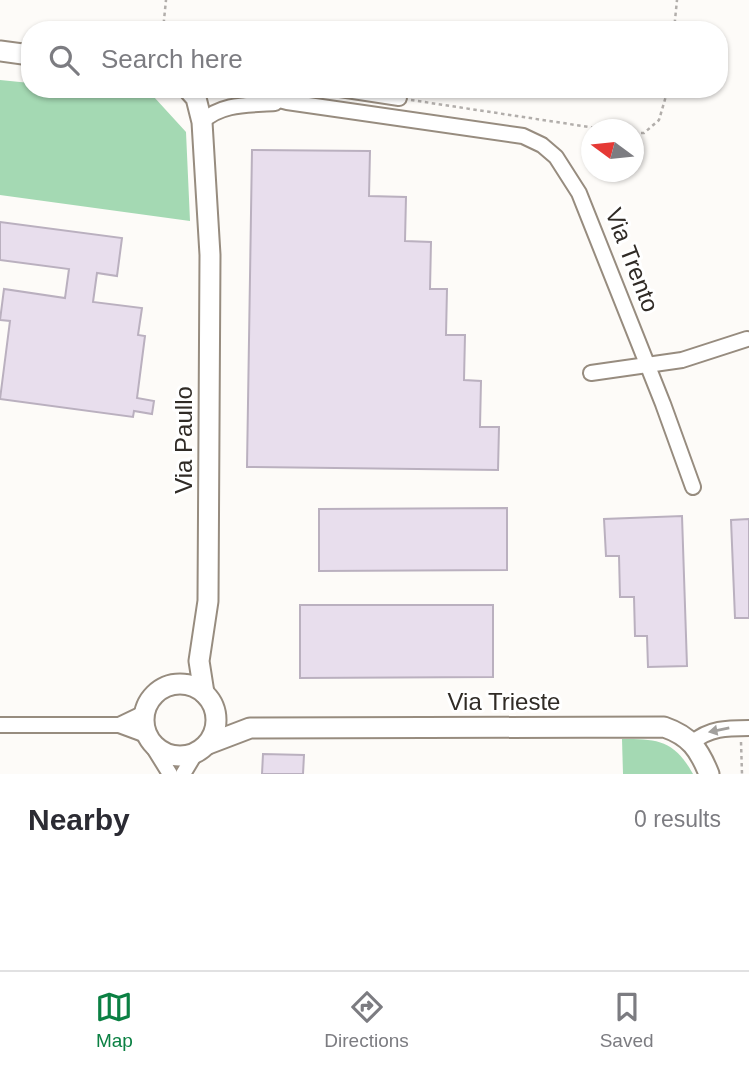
<!DOCTYPE html>
<style>
:root{--surface:#fff;--page:#f2f2f3;--text:#2b2b33;--muted:#7c7c81;--line:#e1e1e2;--accent:#0b8043}
body{margin:0;font-family:Helvetica,sans-serif;background:var(--page);color:var(--text)}
.compass{position:absolute;left:581px;top:119px;width:63px;height:63px;border-radius:50%;background:var(--surface);box-shadow:0 2px 5px #0004;rotate:285deg}
.list{margin:0;padding:0;list-style:none}
h2{display:flex;justify-content:space-between;align-items:center;height:91px;margin:0;padding:0 28px;font-size:30px}
h2 small{font-size:23px;font-weight:400;color:var(--muted)}
.icon{flex:none;width:38px;height:38px;fill:none;stroke:currentColor;stroke-width:2;stroke-linecap:round;stroke-linejoin:round}
.map{position:relative;flex:none;width:749px;height:774px;overflow:hidden}
.search{position:absolute;background:var(--surface);box-shadow:0 2px 5px #0004;left:21px;right:21px;top:21px;height:77px;display:flex;align-items:center;gap:18px;box-sizing:border-box;padding:0 24px;border-radius:28px;color:var(--muted);font-size:26px}
.sheet{height:196px;background:var(--surface)}
nav{display:flex;justify-content:space-around;align-items:center;box-sizing:border-box;height:98px;border-top:2px solid var(--line);background:var(--surface);font-size:19px;color:var(--muted)}
nav a{display:grid;justify-items:center;gap:4px}
nav .on{color:var(--accent)}
.map>svg:first-child{display:block}
.green{fill:#a4d9b3}
.building{fill:#e8deed;stroke:#bab0bf;stroke-width:2}
.lines{fill:none;stroke-linecap:round;stroke-linejoin:round}
.street-casing{stroke:#978c7f;stroke-width:18}
.secondary-casing{stroke:#978c7f;stroke-width:23}
.path{stroke:#b2aeab;stroke-width:2.5;stroke-dasharray:3.5 3.5;stroke-linecap:butt}
.street{stroke:#fff;stroke-width:14}
.secondary{stroke:#fff;stroke-width:19}
.oneway{fill:#a2a09d}
.labels{text-anchor:middle;stroke-width:6;stroke-linejoin:round;paint-order:stroke}
.street-label{font-size:24px;fill:#302b26;stroke:#fff}
</style>
<div class="map">
<svg width="749" height="774" viewBox="0 0 749 774">
<rect width="100%" height="100%" fill="#fdfbf8"/>
<g class="green">
<polygon points="0,80 30,83 30,89 84,89 154,97 186,132 190,221 0,195"/>
<path d="M622 739C658 739 674 740 693 774H623Z"/>
</g>
<g class="building">
<polygon points="252,150 370,151 369,196 406,197 405,241 431,242 430,289 447,289 446,335 465,335 464,380 481,381 480,427 499,427 498,470 247,467"/>
<polygon points="0,222 122,238 117,276 97,273 93,302 142,308 138,335 145,336 137,398 154,401 152,414 134,411 133,417 0,399 10,321 0,320 4,289 65,298 69,269 0,260"/>
<polygon points="507,508 507,570 319,571 319,509"/>
<polygon points="682,516 687,666 648,667 647,636 635,636 634,597 620,597 619,556 606,556 604,519"/>
<polygon points="749,519 749,618 735,618 731,520"/>
<polygon points="300,605 493,605 493,677 300,678"/>
<polygon points="263,754 304,755 303,774 262,774"/>
</g>
<g class="lines">
<g class="street-casing">
<g id="street">
<polyline points="237,89 287,102 523,136 542,145 556,157 579,193 663,404 693,487"/>
<polyline points="340,89 399,98"/>
<path d="M202 122C221 103 250 105 275 103"/>
<polyline points="591,373 682,360 747,339"/>
<polyline points="144,713 119,725 146,735"/>
<polyline points="0,725 119,725"/>
<path d="M692 743C709 728 727 728 749 728"/>
<polyline points="152,745 170,774"/>
<polyline points="183,774 195,754"/>
</g>
</g>
<g class="secondary-casing">
<g id="secondary">
<polyline points="0,51 30,55"/>
<polyline points="188,89 196,98 202,122 210,255 208,601 199,661 204,693"/>
<circle cx="180" cy="720" r="36"/>
<path d="M208 744 250 728 664 727C690 736 699 749 709 774"/>
</g>
</g>
<g class="path">
<polyline points="163,30 166,0"/>
<polyline points="674,30 677,0"/>
<polyline points="411,100 609,130"/>
<polyline points="634,133 644,133 659,120 668,89"/>
<polyline points="741,742 742,774"/>
</g>
<use href="#street" class="street"/>
<use href="#secondary" class="secondary"/>
</g>
<defs><path id="oneway-solid" d="M-6-.8H1V-3.2L6.5 0L1 3.2V.8H-6Z" transform="scale(1.75)"/></defs>
<use class="oneway" href="#oneway-solid" transform="translate(719 730) rotate(169)"/>
<g class="labels">
<g class="street-label">
<text transform="translate(632 260) rotate(69)" y="8">Via Trento</text>
<text transform="translate(184 440) rotate(-90)" y="8">Via Paullo</text>
<text x="504" y="710">Via Trieste</text>
</g>
</g>
</svg>
<svg class="compass" viewBox="-18 -18 36 36"><path d="M0-13l5 13h-10z" fill="#e53935"/><path d="M0 13l5-13h-10z" fill="#7c7c81"/></svg>
<div class="search"><svg class="icon" aria-label="search" viewBox="0 0 24 24"><circle cx="10" cy="10" r="6"/><path d="M15 15l6 6"/></svg>Search here</div>
</div>
<section class="sheet">
<h2>Nearby<small>0 results</small></h2>
<ul class="list">
</ul>
</section>
<nav>
<a class="on"><svg class="icon" aria-label="map" viewBox="0 0 24 24"><path d="M3 6l6-2 6 2 6-2v14l-6 2-6-2-6 2zM9 4v14M15 6v14"/></svg>Map</a>
<a><svg class="icon" aria-label="directions" viewBox="0 0 24 24"><path d="M12 3l9 9-9 9-9-9zM9 14v-3h6M13 9l2 2-2 2"/></svg>Directions</a>
<a><svg class="icon" aria-label="saved" viewBox="0 0 24 24"><path d="M7 4h10v16l-5-4-5 4z"/></svg>Saved</a>
</nav>
